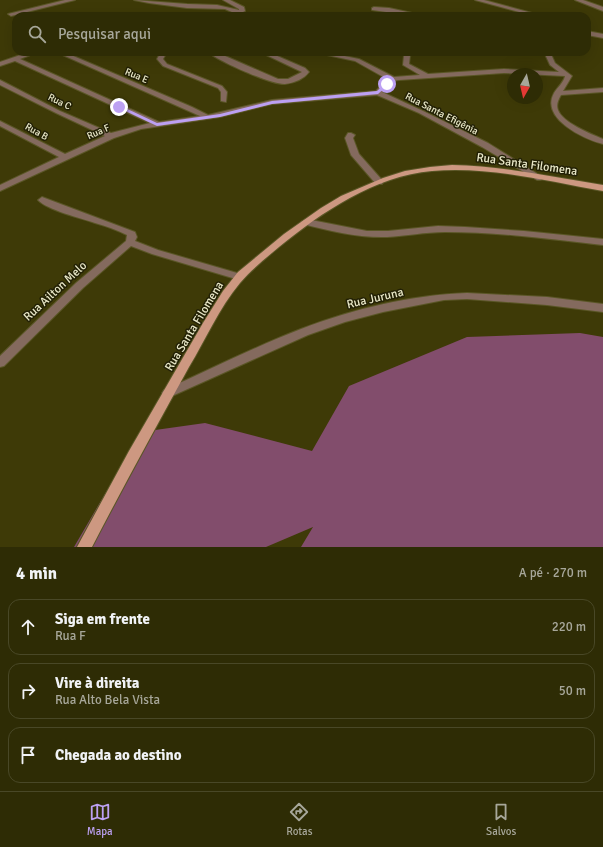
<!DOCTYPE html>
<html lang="pt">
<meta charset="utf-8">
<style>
:root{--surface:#2e2c05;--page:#36340f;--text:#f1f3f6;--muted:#a7a79a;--line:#494827;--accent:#bca0f2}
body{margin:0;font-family:Signika,sans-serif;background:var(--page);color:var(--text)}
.compass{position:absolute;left:507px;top:68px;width:36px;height:36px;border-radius:50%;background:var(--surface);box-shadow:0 4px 16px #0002;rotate:188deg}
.stop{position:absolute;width:12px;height:12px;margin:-9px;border:3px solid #bca0f2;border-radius:50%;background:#fff}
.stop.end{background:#bca0f2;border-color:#fff;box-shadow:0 1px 4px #0008}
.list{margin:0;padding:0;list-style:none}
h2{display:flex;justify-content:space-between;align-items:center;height:52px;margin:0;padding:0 16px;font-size:17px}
h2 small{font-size:13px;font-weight:400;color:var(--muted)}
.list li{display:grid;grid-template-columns:26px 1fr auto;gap:12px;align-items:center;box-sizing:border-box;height:56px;margin:0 8px 8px;padding:0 8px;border:1px solid var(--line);border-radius:12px}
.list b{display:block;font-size:15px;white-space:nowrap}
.list p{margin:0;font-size:13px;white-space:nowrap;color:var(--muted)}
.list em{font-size:13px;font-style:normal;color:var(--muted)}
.icon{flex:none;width:22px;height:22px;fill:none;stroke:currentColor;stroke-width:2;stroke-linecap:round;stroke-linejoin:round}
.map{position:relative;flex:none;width:603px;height:547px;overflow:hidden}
.search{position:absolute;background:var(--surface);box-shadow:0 4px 16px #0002;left:12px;right:12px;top:12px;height:44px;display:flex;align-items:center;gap:10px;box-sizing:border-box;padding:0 14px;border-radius:12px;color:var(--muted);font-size:15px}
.sheet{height:244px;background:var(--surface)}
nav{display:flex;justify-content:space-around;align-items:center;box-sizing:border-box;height:56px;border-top:1px solid var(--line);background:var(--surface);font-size:11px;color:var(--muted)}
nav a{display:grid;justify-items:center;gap:2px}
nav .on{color:var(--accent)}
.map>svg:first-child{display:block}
.green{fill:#824d6c}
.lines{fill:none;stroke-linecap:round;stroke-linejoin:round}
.minor-casing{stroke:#5a5626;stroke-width:2}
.major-casing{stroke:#5a5626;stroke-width:2}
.minor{fill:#846a5e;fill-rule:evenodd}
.major{fill:#cd9881;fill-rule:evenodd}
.route{fill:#bca0f2}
.labels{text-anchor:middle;stroke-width:3;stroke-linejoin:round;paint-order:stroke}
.far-street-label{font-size:10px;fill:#eae9c9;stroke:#232106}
.street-label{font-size:12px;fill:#eae9c9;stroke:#232106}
</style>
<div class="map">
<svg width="603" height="547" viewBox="0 0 603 547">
<rect width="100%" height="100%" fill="#3e3a07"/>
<polygon class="green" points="580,333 603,337 603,547 301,547 313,527 266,547 74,547 141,432 205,423 312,451 349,386 467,337"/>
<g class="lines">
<g class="minor-casing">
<g id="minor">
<polygon points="65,0 75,0 11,16 8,14"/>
<polygon points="134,0 187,4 217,5 239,10 239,9 223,0 230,0 244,7 245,11 243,12 247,16 241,16 225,9 187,8 149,3"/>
<polygon points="475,0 484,0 543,16 534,16"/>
<polygon points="575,0 583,0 603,7 603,11"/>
<polygon points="374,7 389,8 426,16 414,16 372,10 372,8"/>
<polygon points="587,31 603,34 603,38 587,35"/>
<path d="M29 52H38L20 59 159 122 200 116 56 52H64L192 107 208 115 272 100 376 91 387 79 355 61 313 52H325L359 59 394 77 420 75 403 65 404 55 408 52H416L410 56 409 64 428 74 504 69 559 72 550 65 544 52H550L555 63 572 76 563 91 603 88V92L561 95C558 100 556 105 558 110 563 123 591 134 603 139V144C583 139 540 118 554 93 557 88 564 82 565 76L504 73 399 80 392 81 382 92 423 111 488 143 544 178 540 180H537L482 147 419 113 377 95 272 104 220 117 141 129 114 138 0 191V185L59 157 0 126V121L65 154 105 136 56 113 0 85V80L60 111 111 133 150 123 15 61 0 66V62Z"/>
<polygon points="161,52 167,52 163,59 167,64 222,86 227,92 226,102 221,101 221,92 218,88 163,66 157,59"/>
<path d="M208 52H216L278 79H288L302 72 260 52H268L305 68 309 72C304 79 294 83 285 84 272 85 218 61 208 52Z"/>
<polygon points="348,133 351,133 355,135 353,138 359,154 382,180 383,182 382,184 376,184 351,155 345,138"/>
<path d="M42 197 135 232 137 237 135 241 158 250 244 275 245 277 240 280 236 279 152 254 131 246 83 288 4 366 0 367V356L76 283 126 241 127 235C117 230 106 226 95 223 81 218 47 210 38 200Z"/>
<path d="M306 219 367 231H388L438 226 465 227 524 231 603 239V245C551 239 498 232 445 232 425 232 406 236 387 237 359 238 330 231 303 224L301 222Z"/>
<path d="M467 293 547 297 603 304V312L547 305 467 299 444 300 383 312 345 322 308 335 172 396 168 398 164 396 162 393 164 390C209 370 254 347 301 329 353 309 411 295 467 293Z"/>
</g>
</g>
<g class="major-casing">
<path id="major" d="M452 165C503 166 553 177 603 185V191C547 181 489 166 432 171 375 176 322 212 279 247 266 258 252 269 240 283 219 308 206 339 189 367 156 427 123 487 92 547H77L129 451 203 323 223 291 238 272 284 234 321 208 341 196 383 178 405 171 430 167Z"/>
</g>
<use href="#minor" class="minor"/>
<use href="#major" class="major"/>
</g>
<polygon class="route" points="386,83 389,84 378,94 272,104 220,117 157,126 117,107 121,106 157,123 220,114 272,101 377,91"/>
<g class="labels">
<g class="far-street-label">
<text transform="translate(137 75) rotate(23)" y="4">Rua E</text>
<text transform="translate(60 101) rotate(26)" y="4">Rua C</text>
<text transform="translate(442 113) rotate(27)" y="4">Rua Santa Efigênia</text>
<text transform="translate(37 131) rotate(29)" y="4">Rua B</text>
<text transform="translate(98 131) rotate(-24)" y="4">Rua F</text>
</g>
<g class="street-label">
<text transform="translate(527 164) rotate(8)" y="4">Rua Santa Filomena</text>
<text transform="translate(55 291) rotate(-43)" y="4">Rua Ailton Melo</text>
<text transform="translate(375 298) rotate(-13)" y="4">Rua Juruna</text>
<text transform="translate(194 326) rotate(-59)" y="4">Rua Santa Filomena</text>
</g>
</g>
</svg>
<svg class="compass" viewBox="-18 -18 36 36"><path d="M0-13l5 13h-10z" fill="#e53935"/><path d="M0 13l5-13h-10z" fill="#a7a79a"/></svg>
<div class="stop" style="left:387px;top:84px"></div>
<div class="stop end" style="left:119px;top:107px"></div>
<div class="search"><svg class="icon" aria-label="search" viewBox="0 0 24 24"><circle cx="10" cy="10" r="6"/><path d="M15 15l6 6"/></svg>Pesquisar aqui</div>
</div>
<section class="sheet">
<h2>4 min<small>A pé · 270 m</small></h2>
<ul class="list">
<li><svg class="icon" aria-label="ahead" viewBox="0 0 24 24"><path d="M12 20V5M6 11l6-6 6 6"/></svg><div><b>Siga em frente</b><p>Rua F</p></div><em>220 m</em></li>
<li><svg class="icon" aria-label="right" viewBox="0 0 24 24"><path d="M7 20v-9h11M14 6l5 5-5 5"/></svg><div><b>Vire à direita</b><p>Rua Alto Bela Vista</p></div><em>50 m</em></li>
<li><svg class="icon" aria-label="arrive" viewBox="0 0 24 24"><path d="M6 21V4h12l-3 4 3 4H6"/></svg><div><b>Chegada ao destino</b></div></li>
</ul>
</section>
<nav>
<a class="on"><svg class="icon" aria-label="map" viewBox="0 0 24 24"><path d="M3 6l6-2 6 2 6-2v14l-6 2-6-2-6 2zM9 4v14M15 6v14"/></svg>Mapa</a>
<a><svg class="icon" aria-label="directions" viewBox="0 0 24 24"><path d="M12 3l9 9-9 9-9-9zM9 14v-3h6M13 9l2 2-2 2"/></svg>Rotas</a>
<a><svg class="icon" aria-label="saved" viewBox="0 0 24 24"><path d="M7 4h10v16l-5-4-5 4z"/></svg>Salvos</a>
</nav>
